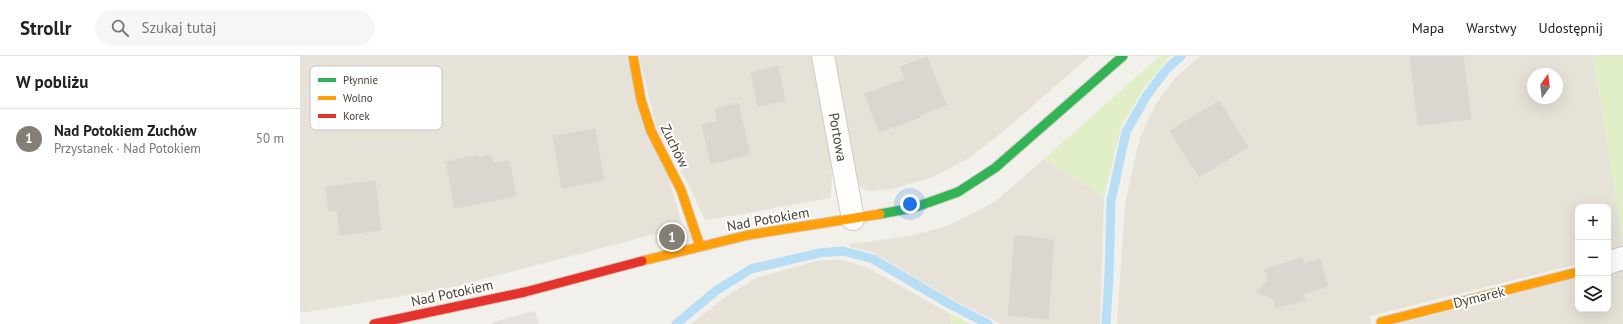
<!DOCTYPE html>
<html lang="pl">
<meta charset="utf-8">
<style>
:root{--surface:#fff;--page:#f6f6f6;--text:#222;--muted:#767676;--line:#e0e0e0;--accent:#857e75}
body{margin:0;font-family:"PT Sans",sans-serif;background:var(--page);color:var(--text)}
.controls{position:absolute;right:12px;bottom:12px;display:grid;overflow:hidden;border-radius:8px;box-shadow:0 4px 16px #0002}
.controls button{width:36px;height:36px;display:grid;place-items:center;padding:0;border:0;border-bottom:1px solid var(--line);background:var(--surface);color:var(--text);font:20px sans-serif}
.compass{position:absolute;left:1227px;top:12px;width:36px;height:36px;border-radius:50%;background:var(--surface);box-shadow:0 4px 16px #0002;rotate:14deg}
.you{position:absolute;left:610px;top:148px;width:14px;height:14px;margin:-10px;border:3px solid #fff;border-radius:50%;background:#1a73e8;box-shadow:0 0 0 6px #1a73e833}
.badge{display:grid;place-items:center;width:26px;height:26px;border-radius:50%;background:var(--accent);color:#fff;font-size:13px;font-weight:700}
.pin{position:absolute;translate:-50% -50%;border:2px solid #fff;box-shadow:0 1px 4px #0006}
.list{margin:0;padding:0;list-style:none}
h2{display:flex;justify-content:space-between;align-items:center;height:52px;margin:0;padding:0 16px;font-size:17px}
h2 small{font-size:13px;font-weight:400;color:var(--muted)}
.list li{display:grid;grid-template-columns:26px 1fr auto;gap:12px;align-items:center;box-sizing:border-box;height:60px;padding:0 16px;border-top:1px solid var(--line)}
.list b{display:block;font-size:15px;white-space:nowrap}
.list p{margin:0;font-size:13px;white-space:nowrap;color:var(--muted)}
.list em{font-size:13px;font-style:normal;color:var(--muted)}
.icon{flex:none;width:22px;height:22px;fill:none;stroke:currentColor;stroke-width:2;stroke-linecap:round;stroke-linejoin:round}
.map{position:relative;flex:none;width:1323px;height:268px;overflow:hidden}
header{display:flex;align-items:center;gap:24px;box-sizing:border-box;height:56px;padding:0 20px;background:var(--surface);border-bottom:1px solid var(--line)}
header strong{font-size:19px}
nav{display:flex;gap:22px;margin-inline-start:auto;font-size:14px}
.search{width:280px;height:36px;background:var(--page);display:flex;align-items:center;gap:10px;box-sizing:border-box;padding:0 14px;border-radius:22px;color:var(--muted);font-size:15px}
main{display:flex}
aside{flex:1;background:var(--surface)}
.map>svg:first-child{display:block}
.residential{fill:#e7e2d8;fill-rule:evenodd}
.industrial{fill:#e6e1dc}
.green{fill:#e0efc8}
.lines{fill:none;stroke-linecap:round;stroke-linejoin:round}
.stream{stroke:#b7def4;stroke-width:9}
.building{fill:#dad7d1;stroke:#dbd7d0}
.street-casing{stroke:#cfccc7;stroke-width:24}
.fast-casing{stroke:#d4cec2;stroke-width:11}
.slow-casing{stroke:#d4cec2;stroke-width:11}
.jam-casing{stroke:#d4cec2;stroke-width:11}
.street{stroke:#fdfdfc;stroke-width:22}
.fast{stroke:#30b455;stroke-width:9}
.slow{stroke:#ff9f0a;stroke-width:9}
.jam{stroke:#e5322d;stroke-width:9}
.labels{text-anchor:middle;stroke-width:4;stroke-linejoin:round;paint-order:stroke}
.street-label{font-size:14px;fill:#4a4135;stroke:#fff}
.key{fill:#fff;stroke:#c9c6c2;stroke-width:1}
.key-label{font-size:11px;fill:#4a4135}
</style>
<header>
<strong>Strollr</strong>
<div class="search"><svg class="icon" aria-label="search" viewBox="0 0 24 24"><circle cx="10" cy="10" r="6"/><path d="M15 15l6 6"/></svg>Szukaj tutaj</div>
<nav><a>Mapa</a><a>Warstwy</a><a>Udostępnij</a></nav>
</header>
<main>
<aside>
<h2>W pobliżu<small></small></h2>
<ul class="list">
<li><span class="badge">1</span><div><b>Nad Potokiem Zuchów</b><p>Przystanek · Nad Potokiem</p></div><em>50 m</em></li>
</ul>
</aside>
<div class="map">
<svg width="1323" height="268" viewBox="0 0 1323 268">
<rect width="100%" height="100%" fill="#f2f0eb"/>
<g class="residential">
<polygon points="0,0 326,0 373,136 381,164 381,169 378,172 153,231 45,250 0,257"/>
<polygon points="339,0 516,0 531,106 532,127 530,142 408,164 404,162 389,129 356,70"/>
<polygon points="530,0 790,0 700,78 669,102 633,121 592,133 569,135 563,133 558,128"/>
<path d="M900 0H1293L1323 186V193L1308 198V151H1278V208L1070 260 1071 268H817L825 148 840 81 856 48 875 22ZM1233 18H1257V42H1233Z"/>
<polygon points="744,103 804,141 800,268 701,268 655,245 574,197 550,191 550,188 609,180 640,172 656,166 696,145"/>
<polygon points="520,204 543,204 568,212 649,257 651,268 391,268 424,242 456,222"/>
<polygon points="1323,209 1323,268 1098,268 1278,222 1278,253 1308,253 1308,213"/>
</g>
<polygon class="industrial" points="235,255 239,268 192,268 192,266"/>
<g class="green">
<polygon points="860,0 871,0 863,8 842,35 821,71 804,141 744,103"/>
<polygon points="1293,0 1323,0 1323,186"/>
<polygon points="649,257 671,268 651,268"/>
</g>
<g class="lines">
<g class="stream">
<polyline points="376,268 417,234 451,213 519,197 543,195 573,203 653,250 688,268"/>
<polyline points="806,268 809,220 811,145 826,76 847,39 866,14 881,0"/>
</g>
</g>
<g class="building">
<polygon points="1110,0 1163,0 1171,63 1118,69"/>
<polygon points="627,1 646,49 620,59 621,61 579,76 565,38 605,23 600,11"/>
<polygon points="478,10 485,45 458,50 451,17"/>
<polygon points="919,45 948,91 899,121 870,75"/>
<polygon points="438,47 450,98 411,108 402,69 418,65 415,53"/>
<polygon points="295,73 304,124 262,132 253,80"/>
<polygon points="178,99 179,102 191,99 193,107 209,105 216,140 155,152 146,106"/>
<polygon points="75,125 81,174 40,179 37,154 29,155 26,131"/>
<polygon points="715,179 754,184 748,263 708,259"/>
<polygon points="1002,202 1004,208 1020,203 1028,230 1003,238 1005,244 976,252 973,242 956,236 968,224 965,213"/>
</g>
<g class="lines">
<g class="street-casing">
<g id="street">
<polyline points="523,0 553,163"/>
<polyline points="1308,207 1323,202"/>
</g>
</g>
<g class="fast-casing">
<polyline id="fast" points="580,158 613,152 658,136 695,112 823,0"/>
</g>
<g class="slow-casing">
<g id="slow">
<polyline points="333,0 341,44 351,75 381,134 400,190"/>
<polyline points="342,205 448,179 580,158"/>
<polyline points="1081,266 1278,216"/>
</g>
</g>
<g class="jam-casing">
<polyline id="jam" points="74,268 225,236 342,205"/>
</g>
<use href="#street" class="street"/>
<use href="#fast" class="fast"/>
<use href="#slow" class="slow"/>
<use href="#jam" class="jam"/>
</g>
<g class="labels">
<g class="street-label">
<text transform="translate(538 81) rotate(80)" y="5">Portowa</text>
<text transform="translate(375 90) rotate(64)" y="5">Zuchów</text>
<text transform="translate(468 163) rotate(-10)" y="5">Nad Potokiem</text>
<text transform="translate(152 237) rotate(-12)" y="5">Nad Potokiem</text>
<text transform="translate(1179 241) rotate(-14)" y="5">Dymarek</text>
</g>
</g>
<rect x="10" y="10" width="132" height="64" rx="6" class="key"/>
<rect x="18" y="22" width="18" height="4" fill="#30b455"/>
<rect x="18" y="40" width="18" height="4" fill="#ff9f0a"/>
<rect x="18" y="58" width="18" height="4" fill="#e5322d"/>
<g class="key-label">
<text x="43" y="28">Płynnie</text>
<text x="43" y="46">Wolno</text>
<text x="43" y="64">Korek</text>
</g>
</svg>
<div class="controls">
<button>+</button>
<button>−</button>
<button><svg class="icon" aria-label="layers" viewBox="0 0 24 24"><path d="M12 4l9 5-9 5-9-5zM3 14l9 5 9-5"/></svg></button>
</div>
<svg class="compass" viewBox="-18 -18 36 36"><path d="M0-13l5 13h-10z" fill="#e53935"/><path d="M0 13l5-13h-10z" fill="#767676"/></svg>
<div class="you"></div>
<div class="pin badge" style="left:372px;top:181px">1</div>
</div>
</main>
